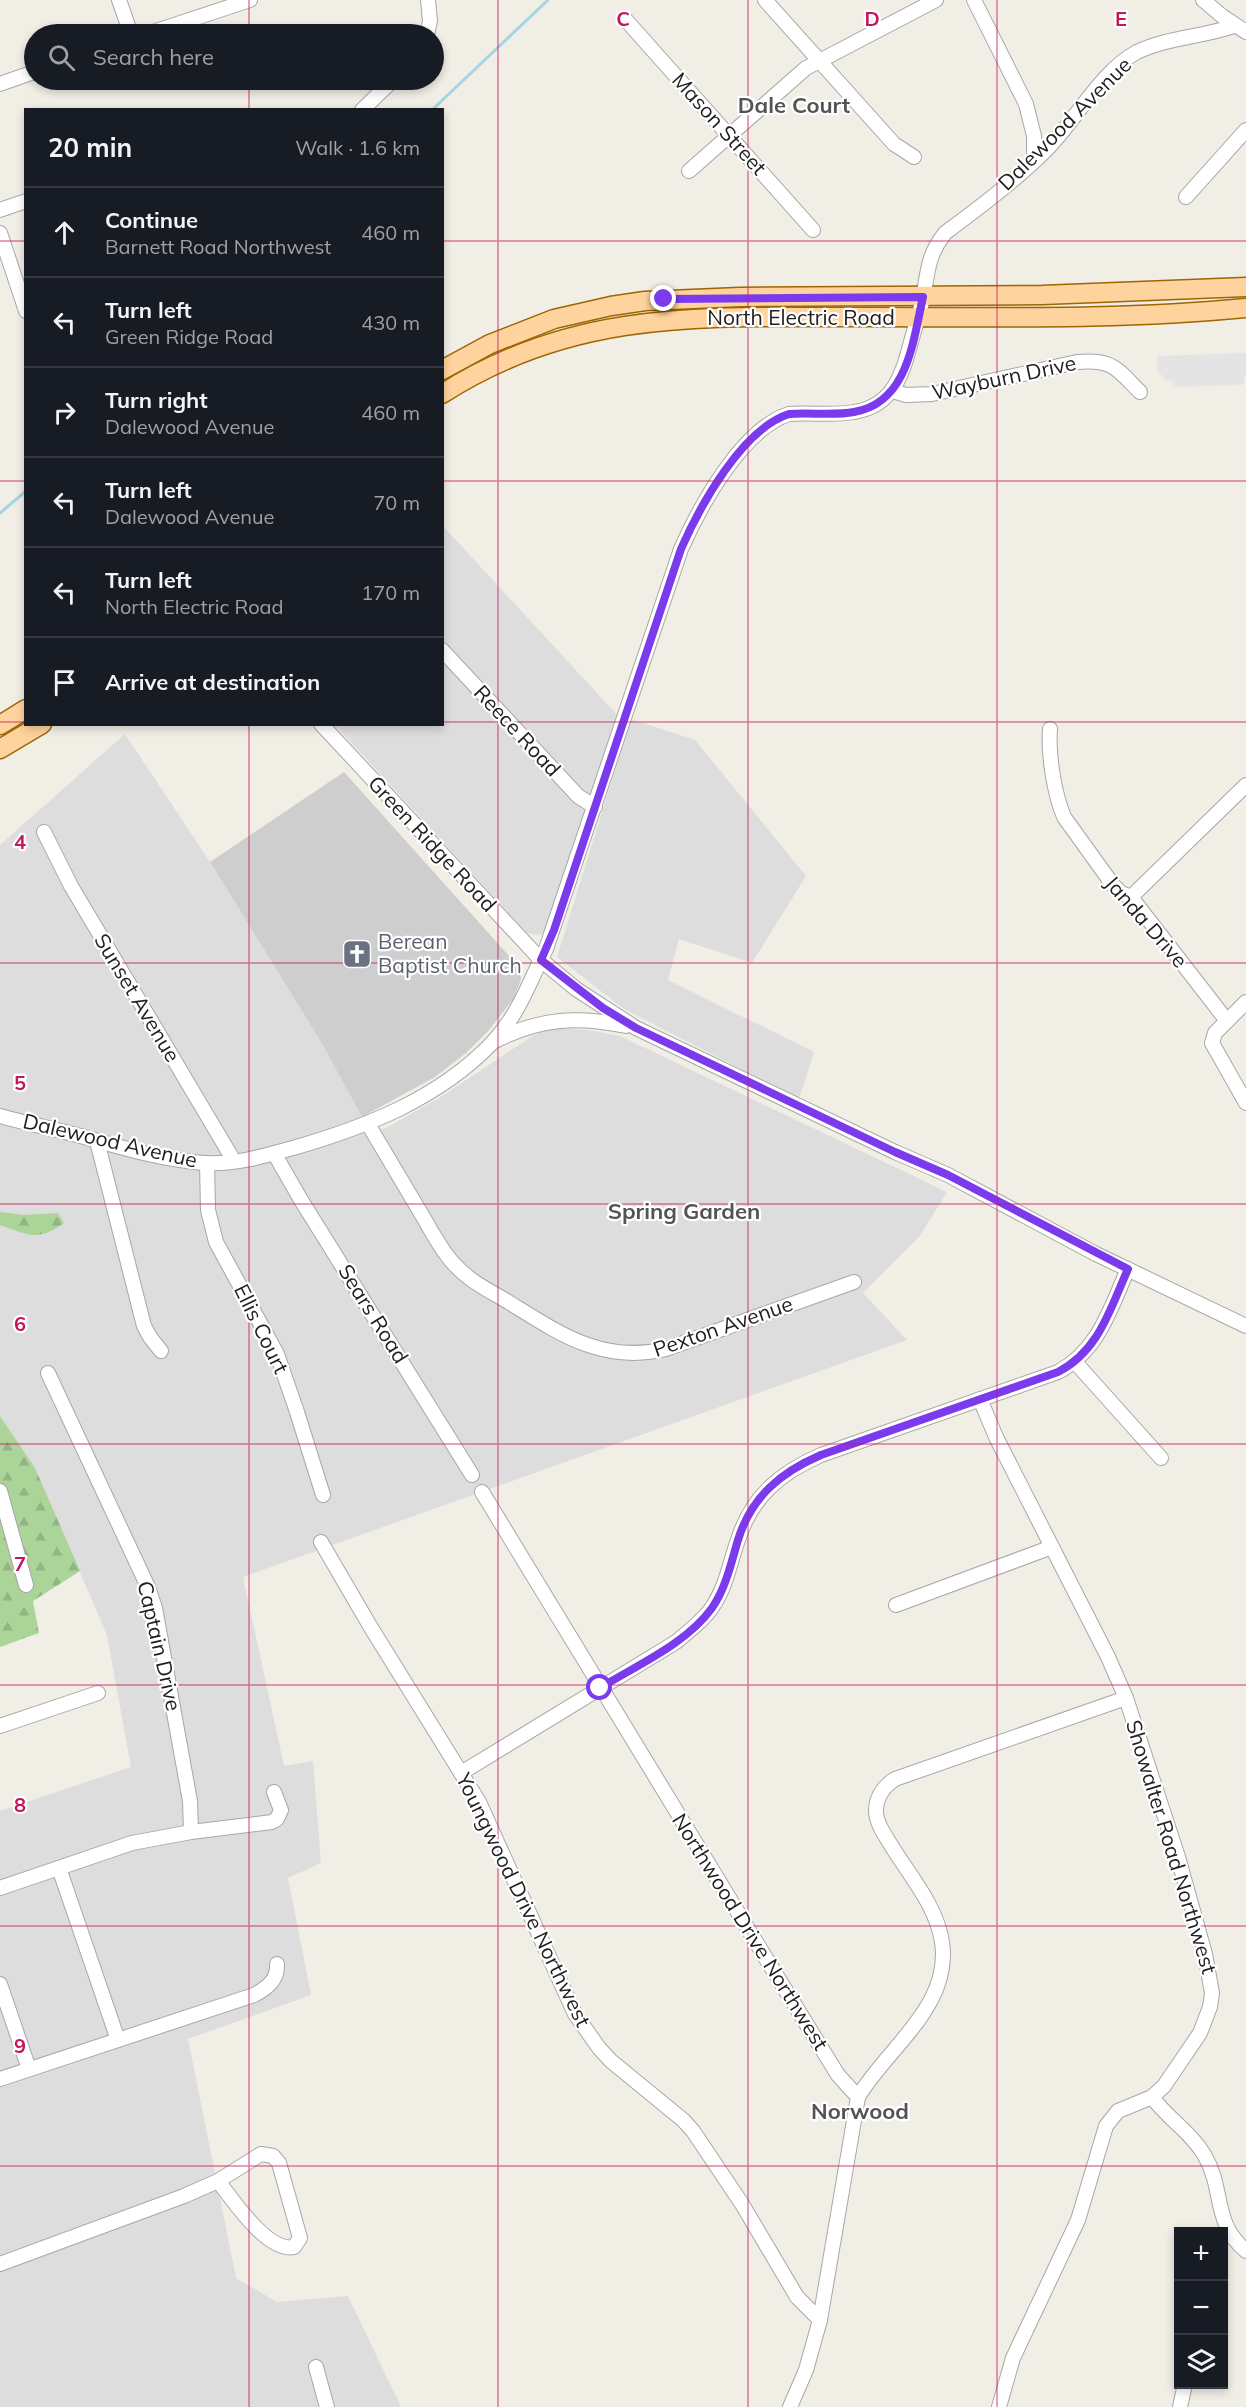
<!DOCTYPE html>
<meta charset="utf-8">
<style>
:root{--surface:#171b24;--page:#242831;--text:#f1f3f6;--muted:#9ea1a6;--line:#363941}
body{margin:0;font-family:Mulish,sans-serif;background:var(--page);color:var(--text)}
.controls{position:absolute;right:18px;bottom:18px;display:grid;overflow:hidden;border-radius:0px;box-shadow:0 3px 9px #0003}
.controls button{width:54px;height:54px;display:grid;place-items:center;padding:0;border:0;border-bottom:2px solid var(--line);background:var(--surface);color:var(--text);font:30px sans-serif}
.stop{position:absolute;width:18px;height:18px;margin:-14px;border:4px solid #7c3aed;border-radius:50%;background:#fff}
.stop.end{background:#7c3aed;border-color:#fff;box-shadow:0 2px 6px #0008}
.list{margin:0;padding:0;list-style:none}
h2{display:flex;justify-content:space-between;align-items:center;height:78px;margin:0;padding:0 24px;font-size:26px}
h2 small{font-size:20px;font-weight:400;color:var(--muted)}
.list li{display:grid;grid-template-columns:39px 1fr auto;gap:18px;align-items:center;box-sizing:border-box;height:90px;padding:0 24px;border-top:2px solid var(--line)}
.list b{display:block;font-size:22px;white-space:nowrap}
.list p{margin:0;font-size:20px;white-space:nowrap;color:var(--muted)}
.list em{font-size:20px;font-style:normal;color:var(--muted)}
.icon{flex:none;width:33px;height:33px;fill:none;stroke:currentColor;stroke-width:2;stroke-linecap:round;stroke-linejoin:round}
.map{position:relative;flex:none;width:1246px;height:2407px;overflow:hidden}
.search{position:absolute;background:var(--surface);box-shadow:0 3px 9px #0003;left:24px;top:24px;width:420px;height:66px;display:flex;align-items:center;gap:15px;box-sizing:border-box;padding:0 21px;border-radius:33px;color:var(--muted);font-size:22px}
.panel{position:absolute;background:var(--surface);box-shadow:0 3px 9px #0003;left:24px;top:108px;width:420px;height:618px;border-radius:0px}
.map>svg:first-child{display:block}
.residential{fill:#dedddd}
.religious{fill:#cecece}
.forest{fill:url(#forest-firs)}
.parking{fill:#e4e4e4}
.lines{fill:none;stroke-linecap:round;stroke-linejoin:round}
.stream{stroke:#a3d5e2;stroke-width:3}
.minor-casing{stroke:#a7a7a7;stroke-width:16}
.major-casing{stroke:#9d6600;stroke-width:21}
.minor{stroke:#fff;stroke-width:14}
.major{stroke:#ffd39e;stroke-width:18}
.route{stroke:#7c3aed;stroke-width:8}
.grid{fill:none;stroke:#c2185b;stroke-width:1.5;stroke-opacity:0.55}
.labels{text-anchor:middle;stroke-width:4.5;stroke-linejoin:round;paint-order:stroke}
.street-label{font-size:21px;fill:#202020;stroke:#fff}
.worship-label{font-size:21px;fill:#5b616d;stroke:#fff;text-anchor:start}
.neighbourhood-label{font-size:22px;font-weight:bold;fill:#535353;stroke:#fff}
.grid-label{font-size:20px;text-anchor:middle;font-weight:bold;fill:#c2185b;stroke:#fff;stroke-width:4.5;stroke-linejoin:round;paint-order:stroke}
</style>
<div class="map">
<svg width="1246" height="2407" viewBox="0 0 1246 2407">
<defs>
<pattern id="forest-firs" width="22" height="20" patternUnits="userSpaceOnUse" patternTransform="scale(1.5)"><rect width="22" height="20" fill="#aad498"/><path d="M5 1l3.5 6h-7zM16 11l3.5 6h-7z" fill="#92b683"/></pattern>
</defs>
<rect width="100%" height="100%" fill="#f1eee6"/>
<g class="residential">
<polygon points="443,526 620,718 548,932 538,935 527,933 335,725 442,724"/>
<polygon points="631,719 695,740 806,876 752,963 679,939 668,980 814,1052 799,1099 624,1009 557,957"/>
<polygon points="125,734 210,862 321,1042 362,1117 367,1134 386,1128 439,1098 534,1035 552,1028 589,1030 620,1036 947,1192 919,1237 863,1293 907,1340 243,1577 284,1766 313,1761 321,1863 288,1878 311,1995 188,2039 236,2278 277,2302 348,2296 401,2407 0,2407 0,1811 131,1767 107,1635 35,1468 0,1416 0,845"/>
</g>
<polygon class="religious" points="344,772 519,967 521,979 514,998 489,1030 466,1053 435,1077 362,1117 321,1042 210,862"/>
<g class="forest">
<path d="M0 1212 24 1215 58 1213 64 1223C38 1242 28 1235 0 1225Z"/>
<polygon points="0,1416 35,1468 80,1571 33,1601 39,1633 0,1647"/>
</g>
<polygon class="parking" points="1246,353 1246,376 1244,377 1243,385 1173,387 1173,381 1166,380 1157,370 1157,356"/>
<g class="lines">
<g class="stream">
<polyline points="432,110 548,0"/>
<polyline points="0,513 26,491"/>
</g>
<g class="minor-casing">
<g id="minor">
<polyline points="119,0 131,34"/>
<polyline points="765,0 894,144 914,157"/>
<polyline points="974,0 1026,104 1034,136 1034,161"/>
<polyline points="1203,0 1222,16 1246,32"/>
<polyline points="625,19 813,230"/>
<polyline points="147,34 250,0"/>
<polyline points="427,34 430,21 428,0"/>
<polyline points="0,84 34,72"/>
<polyline points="362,110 393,80"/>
<polyline points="689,171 806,68 936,0"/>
<polyline points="1186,197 1246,130"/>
<polyline points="0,210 26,201"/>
<polyline points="0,233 26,311"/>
<path d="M893 391 906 395 932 394 1077 362C1113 359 1116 368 1140 392"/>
<polyline points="442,650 578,796 595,807"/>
<polyline points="321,724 541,960 576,989 636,1028 895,1152 948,1175 1096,1254 1246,1326"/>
<path d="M1050 729C1048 754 1054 793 1064 817L1113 885 1121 893 1131 897 1227 1021"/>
<polyline points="44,832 71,886 234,1161"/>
<polyline points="1131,897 1246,785"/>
<polyline points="1246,1002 1215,1033 1212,1043 1246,1103"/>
<path d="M497 1040C541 1018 578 1016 626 1026"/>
<path d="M0 1116C29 1124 59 1130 88 1138 126 1149 165 1160 204 1163 234 1165 265 1156 293 1148 366 1127 438 1099 492 1043 519 1014 529 983 546 949L681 549C700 506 742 429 789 414 810 412 832 416 854 412 894 406 903 373 912 338 916 325 920 312 923 298 928 272 927 256 945 233 980 207 1016 180 1047 149 1075 121 1102 70 1137 52 1168 37 1203 37 1234 26"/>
<path d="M368 1124C385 1153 402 1181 419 1210 430 1228 440 1249 454 1264 469 1281 490 1291 510 1303 560 1334 603 1364 666 1349L854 1282"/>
<polyline points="97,1141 144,1326 150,1337 161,1351"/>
<polyline points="274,1153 301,1200 472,1475"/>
<polyline points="207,1163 208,1210 216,1242 277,1354 297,1412 323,1495"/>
<polyline points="1075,1362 1161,1458"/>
<polyline points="48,1373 148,1587 155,1608 190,1801 191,1832"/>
<polyline points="980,1399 996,1437 1108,1657 1126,1698 1178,1857 1205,1954 1212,1993 1210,2007 1200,2033 1164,2086 1152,2097 1118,2111 1106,2126 1078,2220 1013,2358 999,2407"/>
<polyline points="0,1491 26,1585"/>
<polyline points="482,1492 767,1960 838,2075 858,2097 820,2320 806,2370 790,2407"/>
<polyline points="321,1542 370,1626 479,1802 575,2014 599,2048 611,2061 683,2120 693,2131 742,2204 797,2297 820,2320"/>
<polyline points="896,1605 1052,1547"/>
<polyline points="0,1726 98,1693"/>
<path d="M461 1773 676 1642C689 1631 704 1620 713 1606 727 1585 730 1561 739 1537 753 1495 782 1472 821 1455L1058 1372C1099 1350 1110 1309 1128 1269"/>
<polyline points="59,1868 118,2040"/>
<polyline points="0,1888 132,1843 191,1832 272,1822 277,1819 281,1810 274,1792"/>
<polyline points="0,1984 29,2069"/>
<path d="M0 2079 254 1995C267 1988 278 1980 277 1964"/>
<path d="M858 2097C887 2048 952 2006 942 1942 937 1908 912 1878 894 1850 887 1838 875 1823 876 1809 877 1795 884 1786 895 1779L1126 1698"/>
<path d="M1152 2097C1168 2119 1191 2132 1205 2156 1225 2192 1212 2222 1246 2251"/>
<path d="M261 2154 273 2156 279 2163 300 2238 294 2247C268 2253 232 2199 218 2181Z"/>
<polyline points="0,2264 184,2196 218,2181"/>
<polyline points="316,2367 327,2407"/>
<polyline points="1180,2407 1185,2384"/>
</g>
</g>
<g class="major-casing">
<g id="major">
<polyline points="442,370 490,344 554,319 611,306 645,301 740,297 1042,295 1246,287"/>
<path d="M442 394C580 305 718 318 873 317 997 317 1123 320 1246 308"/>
<polyline points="0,725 26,709"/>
<polyline points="0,749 42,724"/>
</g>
</g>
<use href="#minor" class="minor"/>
<use href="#major" class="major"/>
</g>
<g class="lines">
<path class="route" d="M600 1688C637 1665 686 1644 712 1608 726 1588 731 1563 738 1540 751 1497 781 1472 821 1455L1058 1372C1099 1351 1110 1309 1128 1269L948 1175 895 1152 636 1028 603 1008 541 960 554 930 681 549C700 506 742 429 789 414 810 412 833 416 854 412 908 403 913 341 923 297L664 299"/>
</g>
<path class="grid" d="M249 0V34M498 0V2407M748 0V2407M997 0V2407M249 80V110M0 241H26M442 241H1246M0 481H26M442 481H1246M0 722H26M442 722H1246M249 724V2407M0 963H1246M0 1204H1246M0 1444H1246M0 1685H1246M0 1926H1246M0 2166H1246"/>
<defs>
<g id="church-square" transform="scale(1.5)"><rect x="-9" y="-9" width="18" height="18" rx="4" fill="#6b7280" stroke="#fff"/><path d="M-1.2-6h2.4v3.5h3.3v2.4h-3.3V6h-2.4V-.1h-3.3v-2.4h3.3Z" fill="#fff"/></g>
</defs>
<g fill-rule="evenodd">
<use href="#church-square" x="357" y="954"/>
</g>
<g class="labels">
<g class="street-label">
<text transform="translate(719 124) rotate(48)" y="7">Mason Street</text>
<text transform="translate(1065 124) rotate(-45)" y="7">Dalewood Avenue</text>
<text x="801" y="325">North Electric Road</text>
<text transform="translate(1004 378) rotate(-12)" y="7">Wayburn Drive</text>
<text transform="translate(517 731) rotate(47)" y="7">Reece Road</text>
<text transform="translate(432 844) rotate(47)" y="7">Green Ridge Road</text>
<text transform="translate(1146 922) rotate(49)" y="7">Janda Drive</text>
<text transform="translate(137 998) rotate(59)" y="7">Sunset Avenue</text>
<text transform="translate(110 1141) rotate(13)" y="7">Dalewood Avenue</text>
<text transform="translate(373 1314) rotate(58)" y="7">Sears Road</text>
<text transform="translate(723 1327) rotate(-19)" y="7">Pexton Avenue</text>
<text transform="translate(261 1329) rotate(64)" y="7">Ellis Court</text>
<text transform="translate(159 1646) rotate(77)" y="7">Captain Drive</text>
<text transform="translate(1171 1847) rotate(73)" y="7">Showalter Road Northwest</text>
<text transform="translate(523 1900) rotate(64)" y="7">Youngwood Drive Northwest</text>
<text transform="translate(750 1932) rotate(58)" y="7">Northwood Drive Northwest</text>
</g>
<g class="worship-label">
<text x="378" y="949">Berean<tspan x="378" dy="24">Baptist Church</tspan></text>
</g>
<g class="neighbourhood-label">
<text x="794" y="113">Dale Court</text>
<text x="684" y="1219">Spring Garden</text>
<text x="860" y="2119">Norwood</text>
</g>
</g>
<g class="grid-label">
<text x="623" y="26">C</text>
<text x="872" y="26">D</text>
<text x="1121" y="26">E</text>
<text x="20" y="849">4</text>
<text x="20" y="1090">5</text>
<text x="20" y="1331">6</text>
<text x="20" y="1571">7</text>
<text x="20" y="1812">8</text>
<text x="20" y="2053">9</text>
</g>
</svg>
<div class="controls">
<button>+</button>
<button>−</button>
<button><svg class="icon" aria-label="layers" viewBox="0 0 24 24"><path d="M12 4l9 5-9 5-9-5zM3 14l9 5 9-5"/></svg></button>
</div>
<div class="stop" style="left:600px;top:1688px"></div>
<div class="stop end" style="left:664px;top:299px"></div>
<div class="search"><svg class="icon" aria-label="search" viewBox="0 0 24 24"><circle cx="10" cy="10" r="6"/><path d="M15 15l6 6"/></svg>Search here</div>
<section class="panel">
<h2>20 min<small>Walk · 1.6 km</small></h2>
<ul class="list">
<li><svg class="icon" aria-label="ahead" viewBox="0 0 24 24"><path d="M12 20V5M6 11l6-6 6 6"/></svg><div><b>Continue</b><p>Barnett Road Northwest</p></div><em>460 m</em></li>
<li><svg class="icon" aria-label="left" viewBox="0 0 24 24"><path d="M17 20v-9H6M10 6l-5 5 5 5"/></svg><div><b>Turn left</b><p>Green Ridge Road</p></div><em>430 m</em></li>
<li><svg class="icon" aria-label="right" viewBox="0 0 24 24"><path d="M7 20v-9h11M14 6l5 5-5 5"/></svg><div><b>Turn right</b><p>Dalewood Avenue</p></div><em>460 m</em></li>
<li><svg class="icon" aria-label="left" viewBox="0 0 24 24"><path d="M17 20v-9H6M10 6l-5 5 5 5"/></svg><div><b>Turn left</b><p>Dalewood Avenue</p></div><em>70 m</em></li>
<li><svg class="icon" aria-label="left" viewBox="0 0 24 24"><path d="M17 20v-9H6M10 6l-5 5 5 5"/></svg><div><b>Turn left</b><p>North Electric Road</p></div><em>170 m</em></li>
<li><svg class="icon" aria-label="arrive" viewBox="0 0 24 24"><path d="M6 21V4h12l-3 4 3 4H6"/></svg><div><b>Arrive at destination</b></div></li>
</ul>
</section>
</div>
